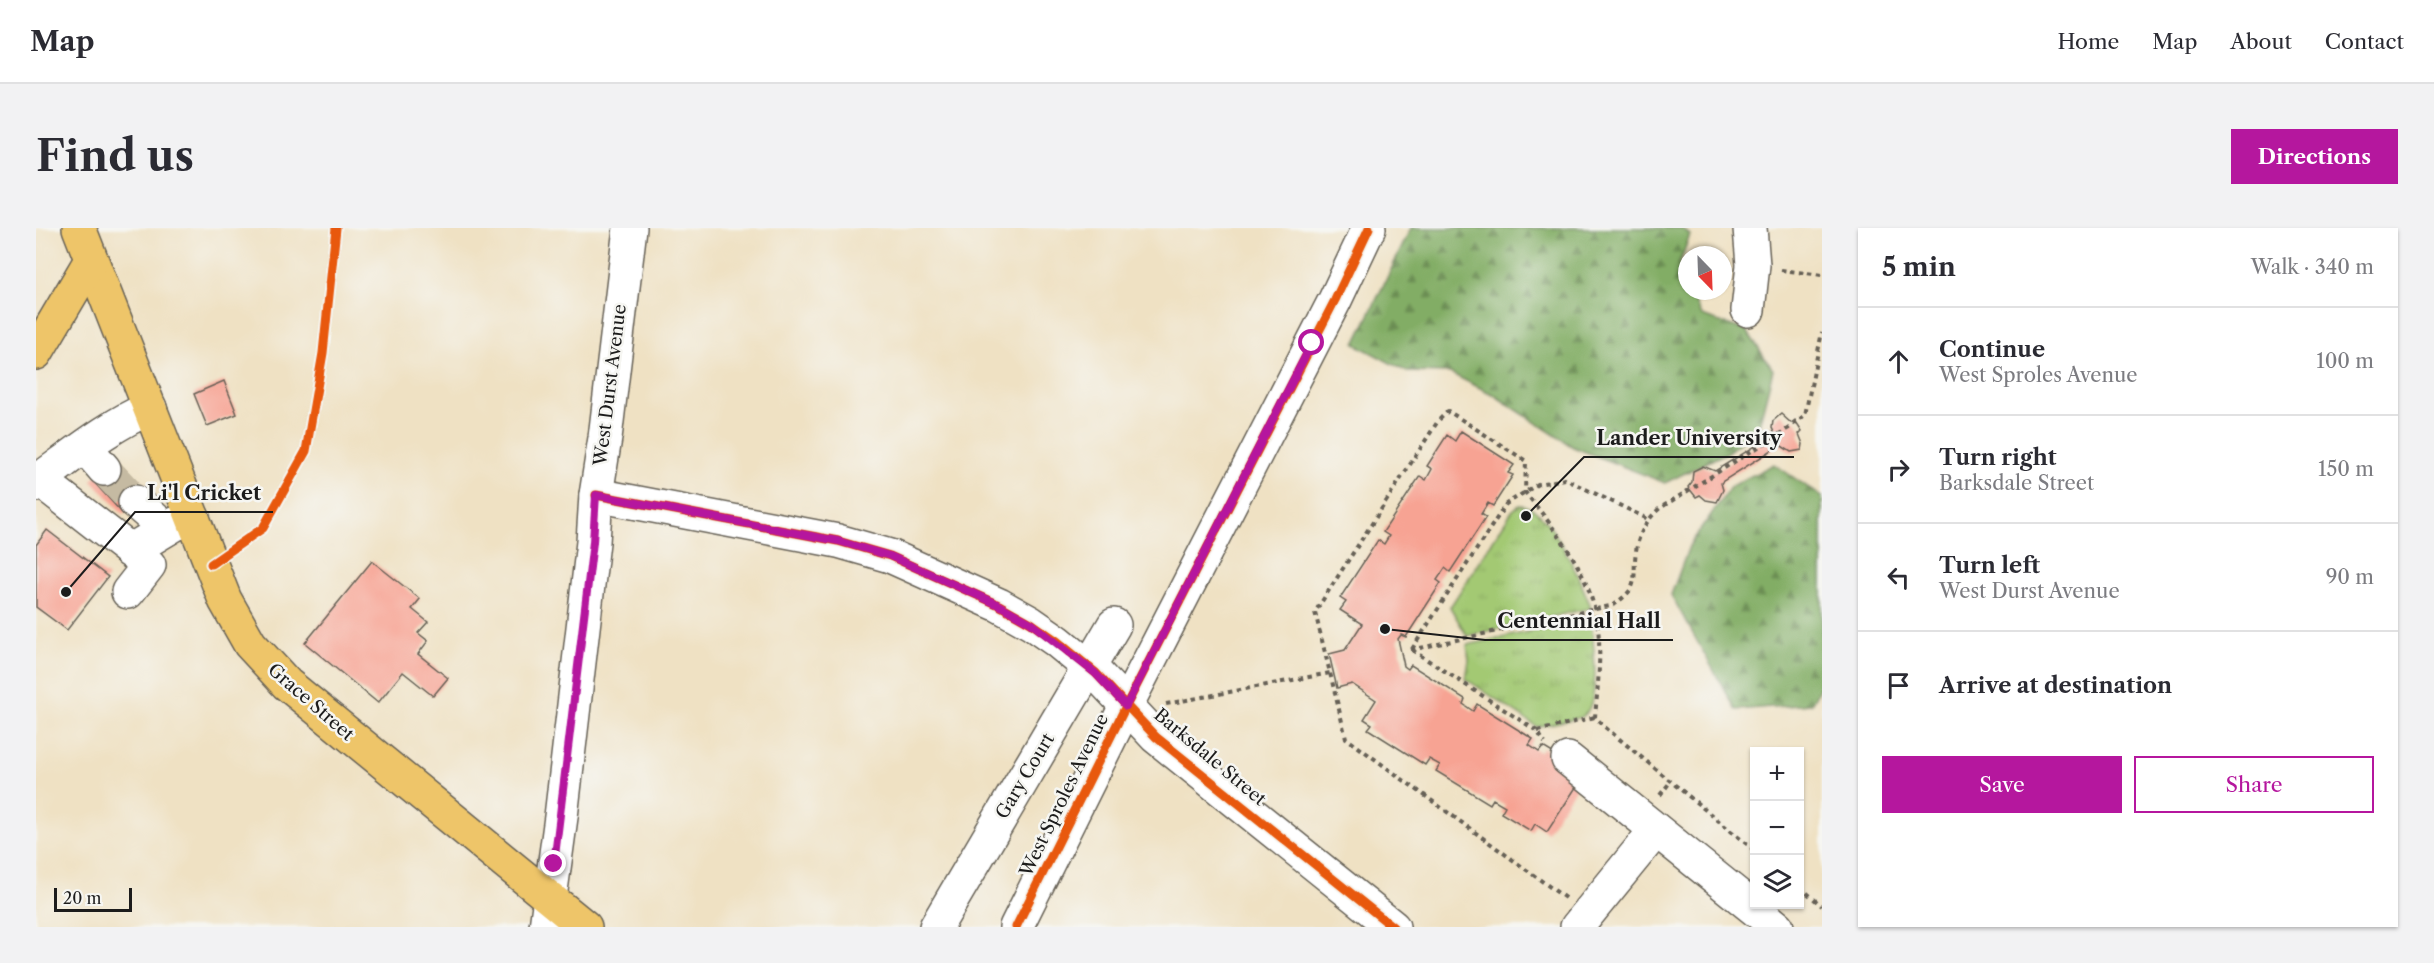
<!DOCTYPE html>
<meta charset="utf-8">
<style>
:root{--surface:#fff;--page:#f2f2f3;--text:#2b2b33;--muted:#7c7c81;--line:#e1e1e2;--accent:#b5179e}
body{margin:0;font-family:"Libre Caslon Text",serif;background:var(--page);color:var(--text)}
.controls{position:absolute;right:18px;bottom:18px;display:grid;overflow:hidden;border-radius:0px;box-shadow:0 2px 4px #0004}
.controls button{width:54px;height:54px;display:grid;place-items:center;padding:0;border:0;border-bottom:2px solid var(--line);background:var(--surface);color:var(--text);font:30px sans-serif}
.compass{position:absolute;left:1642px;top:18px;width:54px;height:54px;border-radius:50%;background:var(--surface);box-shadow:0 2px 4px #0004;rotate:157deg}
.scale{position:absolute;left:18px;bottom:15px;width:78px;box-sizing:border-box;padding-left:6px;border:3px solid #1c1c1c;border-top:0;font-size:16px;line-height:21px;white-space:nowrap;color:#1c1c1c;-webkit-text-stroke:4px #f6f6f2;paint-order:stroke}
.stop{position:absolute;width:18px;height:18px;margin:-14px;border:4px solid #b5179e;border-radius:50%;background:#fff}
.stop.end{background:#b5179e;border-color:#fff;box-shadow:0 2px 6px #0008}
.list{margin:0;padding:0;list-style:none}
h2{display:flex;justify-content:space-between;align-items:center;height:78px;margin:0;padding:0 24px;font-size:26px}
h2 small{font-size:20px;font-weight:400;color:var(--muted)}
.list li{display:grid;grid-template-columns:39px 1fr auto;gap:18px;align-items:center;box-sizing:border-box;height:108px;padding:0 24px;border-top:2px solid var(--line)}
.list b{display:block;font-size:22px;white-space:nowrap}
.list p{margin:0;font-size:20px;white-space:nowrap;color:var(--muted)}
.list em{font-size:20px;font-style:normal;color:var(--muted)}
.actions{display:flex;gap:12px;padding:18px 24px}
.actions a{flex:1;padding:14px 0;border:2px solid var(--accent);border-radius:0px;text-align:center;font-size:21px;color:var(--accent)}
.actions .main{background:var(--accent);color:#fff}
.icon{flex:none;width:33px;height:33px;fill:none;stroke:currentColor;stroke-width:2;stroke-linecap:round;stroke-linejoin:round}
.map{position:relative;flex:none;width:1786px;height:699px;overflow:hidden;border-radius:0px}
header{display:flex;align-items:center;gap:36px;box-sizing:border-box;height:84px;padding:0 30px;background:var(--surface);border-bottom:2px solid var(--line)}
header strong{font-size:28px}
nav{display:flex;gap:33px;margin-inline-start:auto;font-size:21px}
.intro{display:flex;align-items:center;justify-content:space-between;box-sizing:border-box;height:144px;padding:0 36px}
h1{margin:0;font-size:42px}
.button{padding:15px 27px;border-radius:0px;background:var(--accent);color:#fff;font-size:21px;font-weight:700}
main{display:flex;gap:36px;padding:0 36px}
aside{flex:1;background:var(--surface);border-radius:0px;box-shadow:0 2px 4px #0004}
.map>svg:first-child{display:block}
.grass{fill:url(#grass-tufts);stroke:#607248;stroke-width:1.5}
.forest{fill:url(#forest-firs);stroke:#4f6440;stroke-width:1.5}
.building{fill:#f7a393}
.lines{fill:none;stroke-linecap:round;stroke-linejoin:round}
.minor-tunnel{stroke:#c5baa2;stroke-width:33;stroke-dasharray:33 16;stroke-linecap:butt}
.minor-casing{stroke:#666156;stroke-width:36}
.major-casing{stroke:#666156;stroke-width:36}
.path{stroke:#666156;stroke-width:4;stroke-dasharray:4.5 4.5;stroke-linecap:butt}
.minor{stroke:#fff;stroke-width:33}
.major{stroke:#eec569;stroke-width:33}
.cycleway-casing{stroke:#f6f6f2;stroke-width:13}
.cycleway{stroke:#e8590c;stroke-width:9}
.route{stroke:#b5179e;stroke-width:8}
.labels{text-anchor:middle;stroke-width:5;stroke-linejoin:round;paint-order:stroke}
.street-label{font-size:18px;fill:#1c1c1c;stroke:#f6f6f2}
.leader{fill:none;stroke:#1c1c1c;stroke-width:2}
.callout-dot{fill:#1c1c1c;stroke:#f6f6f2;stroke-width:2}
.callout-label{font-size:20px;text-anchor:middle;font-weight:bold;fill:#1c1c1c;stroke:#f6f6f2;stroke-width:5;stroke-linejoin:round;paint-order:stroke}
</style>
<header>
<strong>Map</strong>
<nav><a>Home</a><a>Map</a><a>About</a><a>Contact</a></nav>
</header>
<div class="intro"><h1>Find us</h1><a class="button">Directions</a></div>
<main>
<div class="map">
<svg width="1786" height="699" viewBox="0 0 1786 699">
<defs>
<pattern id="grass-tufts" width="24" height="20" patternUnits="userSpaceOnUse" patternTransform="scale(1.5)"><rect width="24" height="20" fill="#a3c973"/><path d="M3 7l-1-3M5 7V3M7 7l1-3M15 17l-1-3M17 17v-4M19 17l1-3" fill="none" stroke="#8cac63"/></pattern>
<pattern id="forest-firs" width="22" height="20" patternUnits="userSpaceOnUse" patternTransform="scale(1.5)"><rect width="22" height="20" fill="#82ad65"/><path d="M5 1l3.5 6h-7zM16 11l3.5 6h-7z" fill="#6a8c52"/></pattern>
</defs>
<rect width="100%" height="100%" fill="#f6f6f2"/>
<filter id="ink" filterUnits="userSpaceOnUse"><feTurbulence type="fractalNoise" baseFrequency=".0167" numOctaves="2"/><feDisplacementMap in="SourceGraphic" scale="12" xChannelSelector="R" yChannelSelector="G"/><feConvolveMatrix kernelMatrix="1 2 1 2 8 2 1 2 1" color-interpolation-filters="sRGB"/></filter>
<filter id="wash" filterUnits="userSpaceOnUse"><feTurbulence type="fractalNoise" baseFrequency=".008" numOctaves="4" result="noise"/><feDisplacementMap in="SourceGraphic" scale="24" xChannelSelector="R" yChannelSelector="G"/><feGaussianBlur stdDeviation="1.35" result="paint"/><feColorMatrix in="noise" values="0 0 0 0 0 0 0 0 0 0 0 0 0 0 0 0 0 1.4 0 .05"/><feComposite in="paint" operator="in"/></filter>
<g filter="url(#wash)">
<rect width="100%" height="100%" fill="#efe1c3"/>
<g class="grass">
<path d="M1483 277C1513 275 1546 356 1555 380L1431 408 1414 379 1476 283Z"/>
<path d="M1555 391C1557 412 1566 476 1546 489L1501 499 1430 451 1433 432 1431 417Z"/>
</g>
<g class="forest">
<polygon points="1375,0 1645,0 1654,7 1643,37 1651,56 1651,63 1654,63 1666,88 1711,103 1737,142 1722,201 1690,225 1629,255 1537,219 1458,167 1414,145 1371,144 1319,116"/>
<polygon points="1738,236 1786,269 1786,455 1775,476 1700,482 1635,367 1653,318 1695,258"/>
</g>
<g id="blocks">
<g class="building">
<polygon points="188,153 201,186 171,198 158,166"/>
<polygon points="1745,186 1755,195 1759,192 1766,203 1763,206 1767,216 1766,222 1755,224 1744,217 1687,253 1685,255 1687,262 1681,274 1670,272 1664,267 1660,269 1652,259 1656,254 1657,243 1667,238 1679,243 1739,206 1736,200 1737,193"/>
<polygon points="1425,203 1478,237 1472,245 1477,247 1457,278 1452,275 1445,286 1450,289 1414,344 1409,340 1401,352 1405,355 1370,409 1365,407 1362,411 1368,438 1372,441 1375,437 1429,471 1427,476 1437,483 1441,476 1497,511 1493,517 1503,524 1507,519 1538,538 1546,550 1511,604 1499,596 1495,603 1465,585 1469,578 1457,571 1454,576 1400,543 1404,537 1393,531 1389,537 1332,501 1336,496 1328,491 1340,472 1316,456 1301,460 1293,426 1309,422 1326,396 1304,382 1310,374 1304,370 1342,312 1348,316 1353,308 1347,304 1384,248 1390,252 1396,241 1391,238 1411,207 1419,213"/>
<polygon points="77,233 109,266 87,286 56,252"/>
<polygon points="11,302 72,349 31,402 0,379 0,317"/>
<polygon points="336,333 384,371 376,381 392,394 382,405 392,413 382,426 412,450 397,468 367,444 342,475 269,415"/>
</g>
</g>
</g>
<g filter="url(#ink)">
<use href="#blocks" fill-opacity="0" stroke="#666156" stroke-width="1.5"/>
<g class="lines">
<polyline class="minor-tunnel" points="68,241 99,274"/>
<g class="minor-casing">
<g id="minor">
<polyline points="1712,82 1717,37 1714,0"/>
<polyline points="49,219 68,241"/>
<polyline points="0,249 113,337 92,364"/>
<path d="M0 257 4 251C39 226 74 197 114 180"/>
<polyline points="560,267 802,313 854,328 963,377 995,395 1021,413 1060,445 1120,509 1357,699"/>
<polyline points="99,274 130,301"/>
<polyline points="94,323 139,296 157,290"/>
<polyline points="1532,531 1741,699"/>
<polyline points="510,699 525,589 557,314 560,267 569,210 594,0"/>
<polyline points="900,699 1078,397"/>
<polyline points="980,699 1090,478 1299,72 1333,0"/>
<polyline points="1541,699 1620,602"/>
</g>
</g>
<g class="major-casing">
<g id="major">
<polyline points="43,0 189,372 214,416 251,456 549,699"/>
<polyline points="0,125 55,32"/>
</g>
</g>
<g class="path">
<polyline points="1745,42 1786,47"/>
<polyline points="1376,421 1470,276 1502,256 1529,251 1612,291"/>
<path d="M1375 422 1578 377C1584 372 1591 367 1595 361 1600 351 1598 343 1599 333 1600 311 1608 294 1624 280L1753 200 1769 187 1786 104"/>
<polyline points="1376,422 1501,503 1509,515"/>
<polyline points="1130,476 1294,445"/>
<polyline points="1501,503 1559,489"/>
<polyline points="1624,567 1635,553"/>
<polyline points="1764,659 1786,678"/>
<path d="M1529 670 1310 510 1279 384 1402 193 1412 183 1490 233 1489 264C1517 299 1549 338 1559 383 1567 417 1562 455 1559 489L1570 500 1718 622"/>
</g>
<use href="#minor" class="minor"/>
<use href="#major" class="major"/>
<g class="cycleway-casing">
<g id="cycleway">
<polyline points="560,267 802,313 854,328 963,377 995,395 1021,413 1060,445 1120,509 1357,699"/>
<polyline points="175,336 227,300 270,223 287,125 300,0"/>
<polyline points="980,699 1090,478 1299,72 1333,0"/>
</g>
</g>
<use href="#cycleway" class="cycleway"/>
</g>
</g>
<g class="lines" filter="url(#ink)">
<polyline class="route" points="518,636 557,314 560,267 802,313 854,328 963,377 995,395 1059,445 1090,478 1276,115"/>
</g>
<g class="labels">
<g class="street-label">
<text transform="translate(574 157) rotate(-83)" y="6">West Durst Avenue</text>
<text transform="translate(275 474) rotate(41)" y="6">Grace Street</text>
<text transform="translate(1174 529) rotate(40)" y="6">Barksdale Street</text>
<text transform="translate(989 548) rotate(-59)" y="6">Gary Court</text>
<text transform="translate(1028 567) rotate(-64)" y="6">West Sproles Avenue</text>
</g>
</g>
<path class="leader" d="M1490 288L1548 229H1758M30 364L99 284H237M1349 401L1449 412H1637"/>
<g class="callout-dot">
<circle cx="1490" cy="288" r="6"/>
<circle cx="30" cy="364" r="6"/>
<circle cx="1349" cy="401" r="6"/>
</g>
<g class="callout-label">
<text x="1653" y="217">Lander University</text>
<text x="168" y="272">Li'l Cricket</text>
<text x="1543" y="400">Centennial Hall</text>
</g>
</svg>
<div class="controls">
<button>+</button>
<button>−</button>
<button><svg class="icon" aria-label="layers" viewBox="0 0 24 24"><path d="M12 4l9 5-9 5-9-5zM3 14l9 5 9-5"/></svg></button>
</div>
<svg class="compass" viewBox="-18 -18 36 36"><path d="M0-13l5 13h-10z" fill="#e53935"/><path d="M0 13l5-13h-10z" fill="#7c7c81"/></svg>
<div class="scale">20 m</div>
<div class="stop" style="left:1276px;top:115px"></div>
<div class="stop end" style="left:518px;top:636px"></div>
</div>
<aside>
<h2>5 min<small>Walk · 340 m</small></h2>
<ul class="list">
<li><svg class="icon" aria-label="ahead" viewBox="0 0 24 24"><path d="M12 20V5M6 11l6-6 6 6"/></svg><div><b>Continue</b><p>West Sproles Avenue</p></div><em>100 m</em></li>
<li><svg class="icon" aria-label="right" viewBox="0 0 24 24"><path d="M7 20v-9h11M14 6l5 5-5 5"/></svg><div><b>Turn right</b><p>Barksdale Street</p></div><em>150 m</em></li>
<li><svg class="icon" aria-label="left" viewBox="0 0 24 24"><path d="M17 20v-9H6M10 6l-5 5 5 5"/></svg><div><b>Turn left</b><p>West Durst Avenue</p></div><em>90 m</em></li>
<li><svg class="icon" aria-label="arrive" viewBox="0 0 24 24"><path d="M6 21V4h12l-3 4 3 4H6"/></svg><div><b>Arrive at destination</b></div></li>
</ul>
<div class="actions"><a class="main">Save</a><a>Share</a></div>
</aside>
</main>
